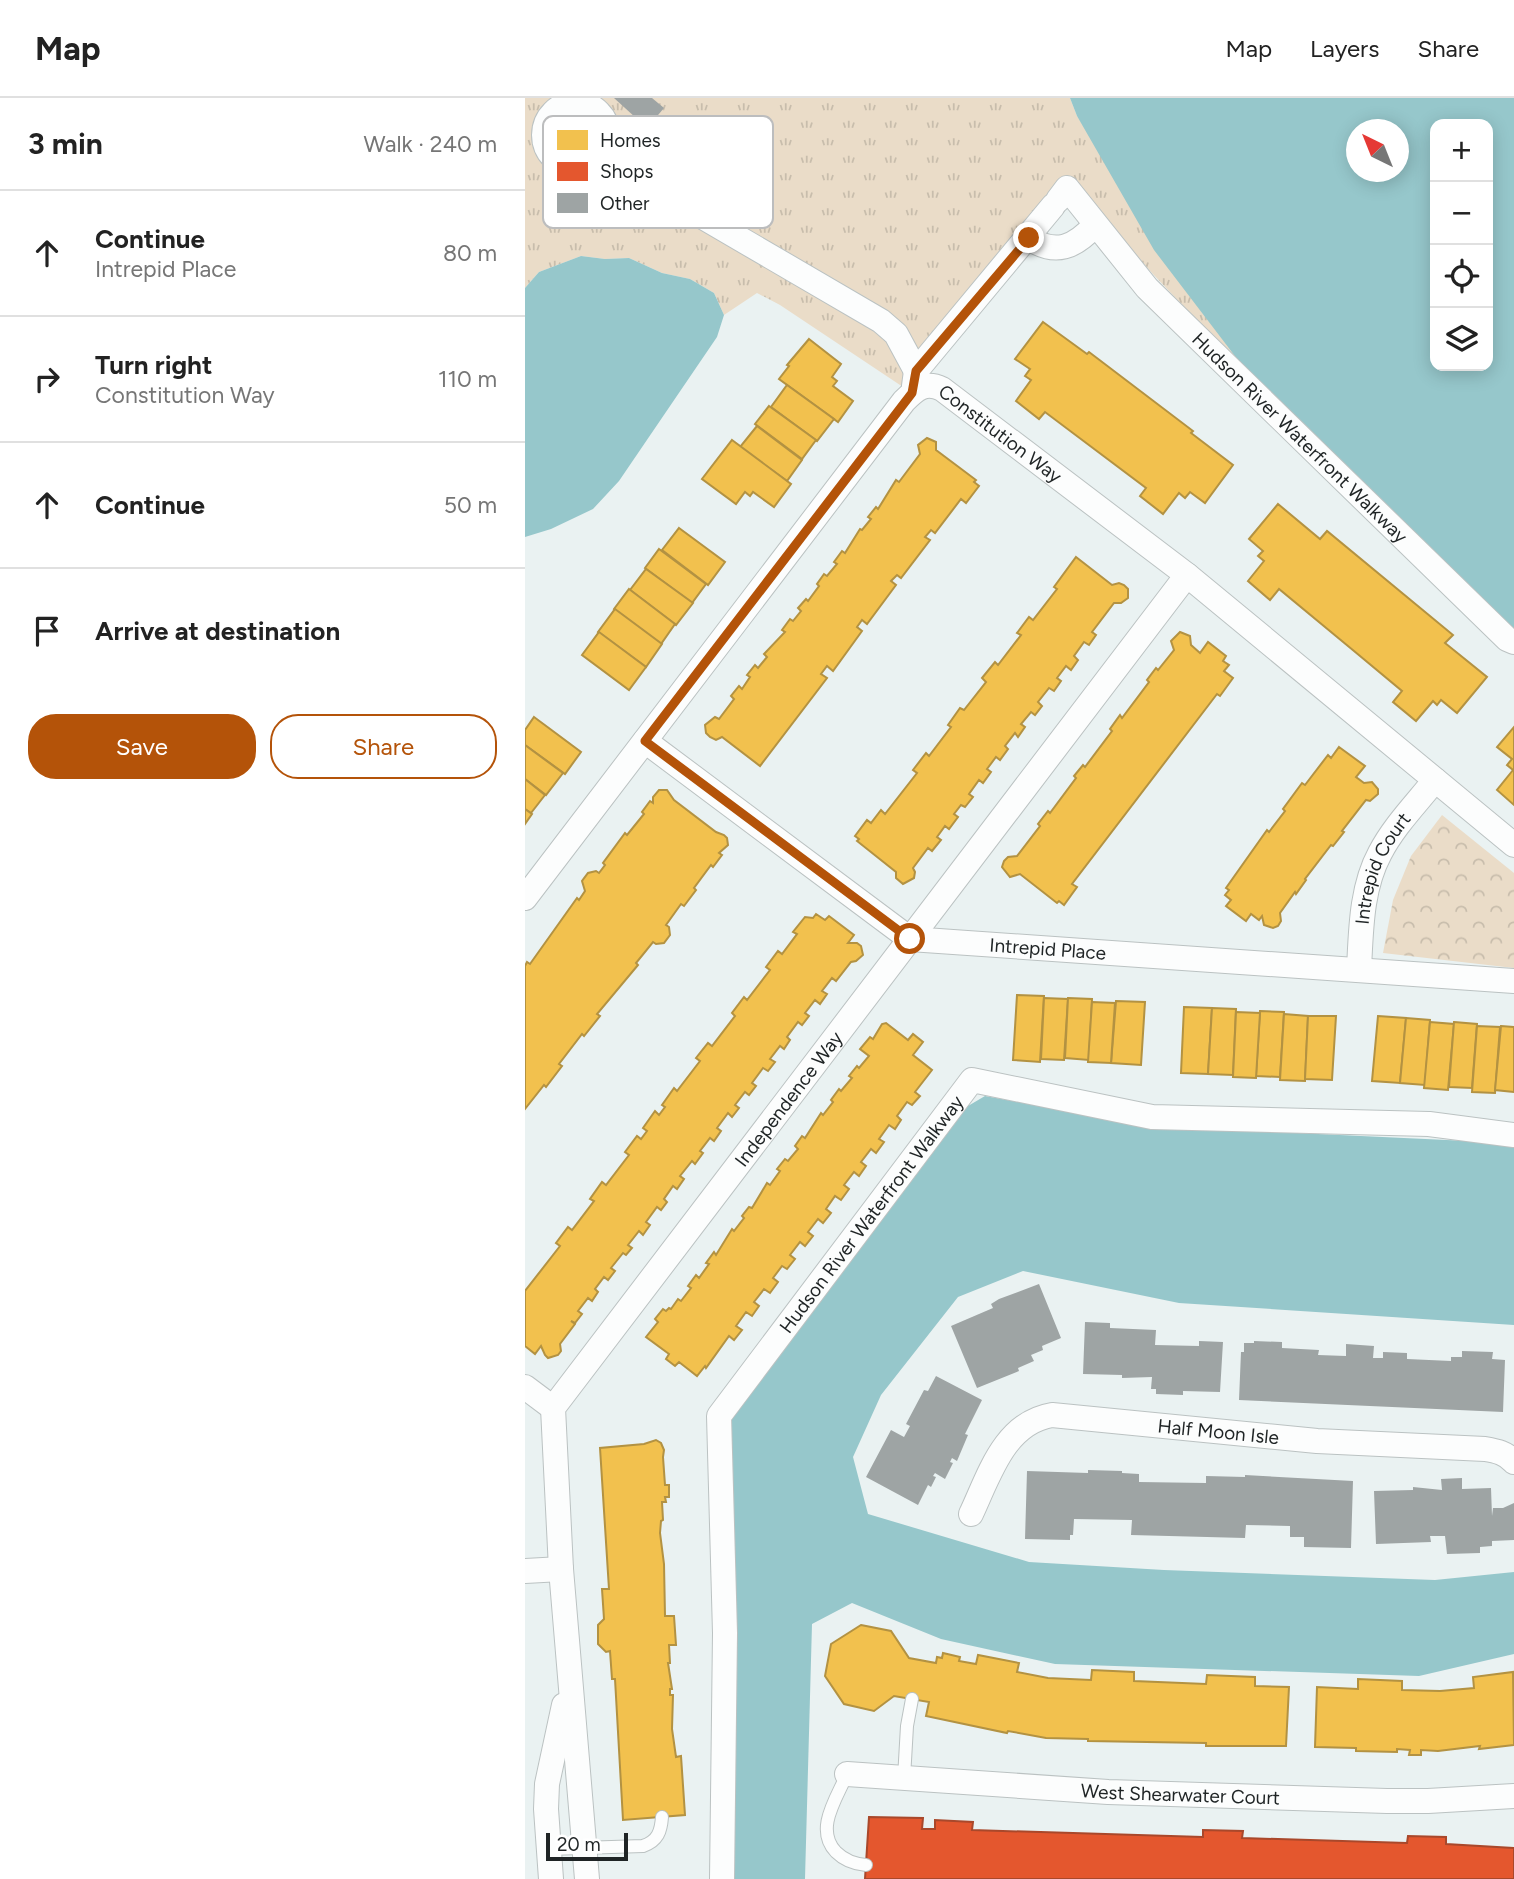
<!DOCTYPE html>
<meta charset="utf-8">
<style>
:root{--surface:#fff;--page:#f2f2f2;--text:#222;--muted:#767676;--line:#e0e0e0;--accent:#b45309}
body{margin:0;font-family:Figtree,sans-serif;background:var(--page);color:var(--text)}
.controls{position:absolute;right:21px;top:21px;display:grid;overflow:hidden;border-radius:14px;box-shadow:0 4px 18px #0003}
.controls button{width:63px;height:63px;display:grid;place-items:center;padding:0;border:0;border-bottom:2px solid var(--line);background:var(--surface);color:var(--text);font:35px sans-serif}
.compass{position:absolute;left:821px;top:21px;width:63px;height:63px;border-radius:50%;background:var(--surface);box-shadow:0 4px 18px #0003;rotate:317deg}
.scale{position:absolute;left:21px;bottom:18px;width:82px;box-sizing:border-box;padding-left:7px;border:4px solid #1f2425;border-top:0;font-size:19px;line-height:24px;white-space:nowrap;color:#1f2425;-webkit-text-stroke:5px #fff;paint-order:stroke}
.stop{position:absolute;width:21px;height:21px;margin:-16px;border:5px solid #b45309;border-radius:50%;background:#fff}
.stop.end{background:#b45309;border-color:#fff;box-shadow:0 2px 7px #0008}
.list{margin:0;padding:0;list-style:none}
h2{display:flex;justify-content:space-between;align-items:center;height:91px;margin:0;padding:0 28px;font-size:30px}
h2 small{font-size:23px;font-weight:400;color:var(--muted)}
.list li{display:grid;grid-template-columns:46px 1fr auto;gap:21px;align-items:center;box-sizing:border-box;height:126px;padding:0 28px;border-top:2px solid var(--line)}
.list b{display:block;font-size:26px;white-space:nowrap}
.list p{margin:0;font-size:23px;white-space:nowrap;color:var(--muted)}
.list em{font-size:23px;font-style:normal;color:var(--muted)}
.actions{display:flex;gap:14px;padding:21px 28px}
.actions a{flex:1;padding:16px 0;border:2px solid var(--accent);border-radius:28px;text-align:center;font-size:24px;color:var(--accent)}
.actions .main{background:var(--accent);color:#fff}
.icon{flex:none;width:38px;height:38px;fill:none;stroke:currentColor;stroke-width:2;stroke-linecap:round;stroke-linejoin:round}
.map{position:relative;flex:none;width:989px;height:1781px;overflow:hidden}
header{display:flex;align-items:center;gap:42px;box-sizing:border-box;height:98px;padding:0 35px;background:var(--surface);border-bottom:2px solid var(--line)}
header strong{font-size:33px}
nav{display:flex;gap:38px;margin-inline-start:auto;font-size:24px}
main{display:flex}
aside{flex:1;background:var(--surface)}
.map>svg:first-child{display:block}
.grass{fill:url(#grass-tufts)}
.park{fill:url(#park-crowns)}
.water{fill:#96c7cb;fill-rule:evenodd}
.homes{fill:#f2c14e;stroke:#b39242;stroke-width:2}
.shops{fill:#e4572e;stroke:#a9482b;stroke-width:2}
.building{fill:#9ea4a4}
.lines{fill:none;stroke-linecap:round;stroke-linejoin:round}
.lane-casing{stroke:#bbc2c2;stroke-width:14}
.street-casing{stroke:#bbc2c2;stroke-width:26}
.lane{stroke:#fcfdfd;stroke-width:12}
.street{stroke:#fcfdfd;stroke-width:24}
.route{stroke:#b45309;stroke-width:9}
.labels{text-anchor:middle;stroke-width:7;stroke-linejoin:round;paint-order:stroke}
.street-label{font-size:19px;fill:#1f2425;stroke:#fff}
.key{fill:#fff;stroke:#bcbdbe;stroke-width:2}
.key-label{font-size:19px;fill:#1f2425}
</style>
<header>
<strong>Map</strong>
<nav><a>Map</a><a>Layers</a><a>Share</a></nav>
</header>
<main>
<aside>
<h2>3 min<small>Walk · 240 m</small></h2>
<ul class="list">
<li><svg class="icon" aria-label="ahead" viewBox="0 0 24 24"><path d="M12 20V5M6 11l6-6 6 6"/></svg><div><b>Continue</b><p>Intrepid Place</p></div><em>80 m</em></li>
<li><svg class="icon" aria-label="right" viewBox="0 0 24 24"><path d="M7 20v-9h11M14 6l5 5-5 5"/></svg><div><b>Turn right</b><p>Constitution Way</p></div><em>110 m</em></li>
<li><svg class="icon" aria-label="ahead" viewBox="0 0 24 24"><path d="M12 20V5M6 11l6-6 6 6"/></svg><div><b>Continue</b></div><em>50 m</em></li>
<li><svg class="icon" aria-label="arrive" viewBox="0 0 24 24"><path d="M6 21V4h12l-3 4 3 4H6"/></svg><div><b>Arrive at destination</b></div></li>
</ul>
<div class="actions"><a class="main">Save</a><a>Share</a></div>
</aside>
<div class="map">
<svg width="989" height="1781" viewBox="0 0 989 1781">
<defs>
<pattern id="grass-tufts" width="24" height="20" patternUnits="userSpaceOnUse" patternTransform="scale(1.75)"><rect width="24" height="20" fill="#eadcc8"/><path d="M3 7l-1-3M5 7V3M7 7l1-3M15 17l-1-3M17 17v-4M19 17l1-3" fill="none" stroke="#c8bdac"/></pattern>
<pattern id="park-crowns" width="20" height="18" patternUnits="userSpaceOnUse" patternTransform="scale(1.75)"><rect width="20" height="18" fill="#eadcc8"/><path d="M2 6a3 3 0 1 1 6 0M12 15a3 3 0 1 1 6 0" fill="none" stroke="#c8bdac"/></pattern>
</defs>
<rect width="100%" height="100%" fill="#eaf2f2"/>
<polygon class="grass" points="0,0 545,0 552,18 729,283 626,174 545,80 387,295 255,207 232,195 199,217 189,195 165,181 137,175 104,160 80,161 56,158 14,174 0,190"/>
<polygon class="park" points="917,717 989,775 989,870 858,855 868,802 886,758"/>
<g class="water">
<path d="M545 0H989V535L729 283 629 152 552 18ZM910 26H963V268H910ZM832 32H874V74H832Z"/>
<polygon points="56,158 80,161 104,160 137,175 165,181 189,195 199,217 192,239 94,383 68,411 26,431 0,439 0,190 14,174"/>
<polygon points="460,998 626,1028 943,1043 989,1049 989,1227 654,1205 498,1173 433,1199 356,1297 328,1359 343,1416 504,1464 639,1472 910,1482 989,1474 989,1556 894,1578 530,1566 416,1541 327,1505 287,1526 280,1781 202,1781 203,1326 443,1008"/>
</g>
<g class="homes">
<polygon points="518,224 562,256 564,254 668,333 666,335 708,367 680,405 665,394 660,400 654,395 638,416 615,398 621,390 520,314 514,321 491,303 506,282 500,278 505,271 490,261"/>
<polygon points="284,241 316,266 307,279 312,283 308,288 328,303 313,324 254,281 264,268 262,267"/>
<polygon points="262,287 309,321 292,343 246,309"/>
<polygon points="244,308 291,342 277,361 230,326"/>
<polygon points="232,328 277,362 262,383 215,349"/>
<polygon points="402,340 411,344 411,352 451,382 449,384 454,388 441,405 436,401 410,435 406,432 400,439 405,442 376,480 372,477 366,483 371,487 342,526 337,522 332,529 337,533 308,573 302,568 296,576 302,580 235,668 197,639 191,642 185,639 181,635 180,627 190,619 194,621 209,601 206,598 214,588 217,591 225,579 222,577 230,567 233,570 242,559 239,556 260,534 257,532 265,521 268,523 276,513 273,510 281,501 283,503 294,488 292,486 299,476 302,478 312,466 309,464 317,453 320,455 335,431 337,432 346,421 343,419 351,409 353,411 371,382 374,384 395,356 393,347"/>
<polygon points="207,342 266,386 249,409 228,394 225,398 220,394 211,406 177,381"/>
<polygon points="753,406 795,441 802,433 928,537 920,545 962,579 932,615 916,602 912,607 908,603 891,623 868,604 877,593 829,553 754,491 745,502 723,483 739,463 733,458 738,453 724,441"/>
<polygon points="154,430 200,464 183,487 137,452"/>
<polygon points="134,451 181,486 167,505 120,470"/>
<polygon points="551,459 587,487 594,485 599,487 603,491 603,500 596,505 589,505 567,534 571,537 564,547 559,544 549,558 553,562 546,572 541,568 532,580 536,583 529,593 524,590 513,604 517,608 510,617 506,614 496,626 500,629 493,639 490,635 480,648 483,651 475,662 471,659 462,671 466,674 458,685 454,682 444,696 448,699 440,709 436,707 429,716 433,719 424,731 420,728 412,739 416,742 407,753 403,750 388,770 390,774 389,780 378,786 371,780 371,774 332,743 334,741 330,738 342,722 346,725 356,712 360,716 392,675 388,672 401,655 404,658 426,629 423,627 435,610 439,612 461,584 457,580 470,564 473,567 496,537 492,535 504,519 508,522 532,491 529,489"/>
<polygon points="121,471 168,505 151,527 105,492"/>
<polygon points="104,491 150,526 136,546 89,511"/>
<polygon points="90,511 137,546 121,569 73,534"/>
<polygon points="74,534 121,569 104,592 57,557"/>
<polygon points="655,534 665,538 666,547 675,555 683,544 701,558 698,563 704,567 699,573 708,580 695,598 692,596 547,786 552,789 539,807 534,803 532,805 495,776 485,779 477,769 479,763 483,759 492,758 515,728 513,726 523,713 525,715 551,680 549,678 558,667 560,669 587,633 585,631 595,617 597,620 624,584 622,582 631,570 633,572 649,552 646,543"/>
<polygon points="9,619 56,654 40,676 0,647 0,632"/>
<polygon points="989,629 989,707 972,692 988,672 982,667 987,661 972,649"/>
<polygon points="0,647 38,675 21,697 0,681"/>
<polygon points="814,649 840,668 831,679 839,685 847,684 853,691 853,696 845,703 841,702 817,733 819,734 808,748 806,747 780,781 781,782 771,796 770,794 755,815 756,823 753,828 748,830 739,827 737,818 734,822 726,816 721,823 701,808 706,802 700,797 704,792 701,790 742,732 744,734 760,713 758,711 777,685 780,687 803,657 806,660"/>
<polygon points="0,681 20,697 6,715 0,711"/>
<polygon points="134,692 142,692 149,702 191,734 199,737 202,740 203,747 194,755 197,757 188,769 186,767 169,790 171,792 159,808 156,806 141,827 144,829 145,837 139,845 131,846 128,844 111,865 113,867 72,916 75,918 59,938 57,936 34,966 37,968 21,989 19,987 0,1011 0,868 2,864 5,866 52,800 54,802 60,793 57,783 63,775 71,773 74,775 80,767 78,765 100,735 102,737 119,716 117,714 125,703 128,705 128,699"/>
<polygon points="0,711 7,716 0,726"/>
<polygon points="291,816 300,822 304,818 329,837 323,845 332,845 336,848 338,857 331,863 326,864 311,883 307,880 297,893 302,896 295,906 290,902 280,915 284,918 277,927 273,924 262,939 265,942 259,951 255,948 245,961 250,964 243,973 238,970 227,985 231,988 224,997 220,994 210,1007 214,1010 207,1019 203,1015 192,1030 196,1033 189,1043 185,1040 175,1053 178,1055 170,1066 167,1063 155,1078 159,1081 152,1091 148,1088 139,1101 142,1104 136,1112 132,1109 121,1124 125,1127 118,1137 114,1133 103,1147 107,1150 101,1157 98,1155 86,1170 90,1173 83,1182 79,1179 70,1191 73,1194 67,1203 63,1200 53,1213 57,1216 50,1225 46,1223 50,1226 35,1246 36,1253 33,1257 23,1260 20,1257 16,1248 10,1256 0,1248 0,1193 35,1148 31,1145 43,1129 47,1132 69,1103 65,1101 77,1084 81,1087 104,1057 100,1054 112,1038 116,1041 122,1033 118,1030 130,1013 134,1017 140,1009 137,1007 149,990 152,993 175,963 171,960 183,945 187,948 210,918 207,915 219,899 222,902 245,872 241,869 253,853 257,856 272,836 268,834 280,819 288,820"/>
<polygon points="492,897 519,898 515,964 488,962"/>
<polygon points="519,900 543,901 539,962 516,961"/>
<polygon points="543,900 567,901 564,962 540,960"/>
<polygon points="591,903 620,904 616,967 586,965"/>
<polygon points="567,904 590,905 586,965 563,964"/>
<polygon points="659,909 687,910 683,976 656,975"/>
<polygon points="687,910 711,911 708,977 683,976"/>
<polygon points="735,913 759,914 755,979 731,978"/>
<polygon points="711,914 735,915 731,980 708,979"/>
<polygon points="759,916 783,918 780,983 755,982"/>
<polygon points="783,918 811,918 807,982 780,981"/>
<polygon points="853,918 881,920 875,985 847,983"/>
<polygon points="881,920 905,922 900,987 875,985"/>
<polygon points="905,924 929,926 923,992 899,990"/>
<polygon points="929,924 952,926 947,990 924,989"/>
<polygon points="361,925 383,942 388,936 398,944 388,957 407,972 390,994 395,998 387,1007 382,1004 372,1018 376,1022 370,1031 364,1027 354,1041 359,1044 351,1055 346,1051 336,1064 341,1068 334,1078 329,1074 319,1087 324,1091 316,1102 310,1098 301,1111 306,1115 298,1125 293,1121 283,1134 288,1138 280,1148 275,1144 265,1157 270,1161 262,1171 257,1168 248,1180 253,1184 245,1195 239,1191 229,1204 234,1208 227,1218 221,1214 211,1228 217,1232 209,1242 204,1238 181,1270 180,1268 172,1278 154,1264 150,1268 141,1261 144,1256 121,1239 133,1224 130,1221 138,1211 141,1213 144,1210 146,1211 153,1201 156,1203 166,1190 163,1188 171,1177 174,1180 184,1166 181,1165 189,1154 191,1157 207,1131 209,1133 219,1120 217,1118 224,1109 227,1110 242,1085 245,1087 255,1073 252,1071 260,1061 263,1063 273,1051 270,1048 277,1038 280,1040 296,1015 298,1017 308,1004 306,1002 314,991 316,993 327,980 324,978 332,968 334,970 344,958 335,951 345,939 348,941 357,926"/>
<polygon points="952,928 975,929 970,995 947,994"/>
<polygon points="976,928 989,929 989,994 970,992"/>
<polygon points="131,1342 136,1345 139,1352 138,1359 140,1387 144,1387 144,1399 140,1399 141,1404 137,1404 138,1422 136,1423 135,1435 139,1466 140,1518 149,1518 151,1547 144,1547 145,1565 143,1565 147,1591 145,1591 145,1597 148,1597 147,1631 151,1659 156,1658 160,1717 98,1722 90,1581 87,1581 85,1553 81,1554 73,1546 73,1527 79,1521 77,1491 84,1491 75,1350 119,1346"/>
<polygon points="336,1527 366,1533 384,1560 411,1565 412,1559 417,1560 418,1555 435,1559 434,1563 451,1566 453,1557 494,1565 492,1574 523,1580 566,1582 567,1572 609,1574 609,1583 681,1586 682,1577 730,1579 730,1588 764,1589 761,1648 681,1648 681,1645 563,1643 563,1641 521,1640 483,1633 482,1635 401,1618 404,1604 369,1598 349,1613 319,1606 300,1578 306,1546"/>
<polygon points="988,1574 989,1647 954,1651 955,1648 913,1653 896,1652 896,1657 884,1657 885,1652 872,1651 872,1654 831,1653 831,1650 790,1649 792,1589 833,1591 833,1581 877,1583 877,1592 915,1593 949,1590 948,1579"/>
</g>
<polygon class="shops" points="344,1719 398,1720 397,1731 410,1731 410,1722 448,1724 447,1732 678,1739 678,1732 718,1733 717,1740 882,1745 883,1738 921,1739 921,1746 989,1750 989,1781 340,1781"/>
<g class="building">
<polygon points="89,0 127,0 139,10 122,30"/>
<polygon points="514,1186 536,1240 517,1248 518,1252 506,1257 509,1263 493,1270 494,1273 452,1290 426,1228 468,1210 466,1206 474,1201"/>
<polygon points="560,1224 585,1225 585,1230 631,1232 630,1247 674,1248 674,1243 698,1244 695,1294 658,1293 658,1297 631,1296 631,1291 626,1291 627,1279 597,1280 597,1277 558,1276"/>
<polygon points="729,1243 757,1244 757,1250 794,1252 793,1257 821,1258 821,1246 849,1248 848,1260 858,1260 858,1254 882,1255 882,1261 926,1263 926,1259 937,1259 937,1253 968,1254 967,1261 980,1262 978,1314 714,1302 716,1254 719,1254 719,1245 729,1245"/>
<polygon points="411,1278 457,1302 440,1336 443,1337 432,1363 427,1360 425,1364 428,1365 420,1381 410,1375 408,1378 411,1379 406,1389 403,1387 393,1407 341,1379 366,1332 379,1339 385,1328 381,1326 399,1292 403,1293"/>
<polygon points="563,1372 597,1373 597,1375 614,1376 614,1384 681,1385 681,1378 720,1379 720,1377 828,1383 826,1450 779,1449 779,1439 765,1439 765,1428 721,1427 720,1440 606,1437 607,1422 549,1421 548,1437 545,1437 545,1442 500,1441 502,1373 563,1375"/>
<polygon points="937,1380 937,1391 966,1390 967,1418 968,1410 978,1410 989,1405 989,1442 967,1443 967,1448 955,1449 955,1455 922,1456 920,1438 905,1438 906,1444 851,1446 849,1393 888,1392 888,1389 917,1392 916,1381"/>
</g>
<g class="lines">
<g class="lane-casing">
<g id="lane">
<path d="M322 1676C312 1700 289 1731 311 1754 320 1763 329 1766 341 1767"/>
<polyline points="379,1680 382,1628 387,1601"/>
<path d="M24 1751 118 1748C133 1743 136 1733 137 1719"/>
</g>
</g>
<g class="street-casing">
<g id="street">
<circle cx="51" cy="37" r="32"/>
<polyline points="75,59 356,223 371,236 391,273"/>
<path id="s1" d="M533 102 542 90 622 190 982 541 989 544"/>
<path d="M504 140C531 158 550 149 570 127"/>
<polyline points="389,288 391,273 528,108"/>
<path id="s2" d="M120 643 385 841 989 883"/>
<path id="s3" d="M0 800 379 303C391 291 400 283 417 291L662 477 989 747"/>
<path id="s4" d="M834 871C836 833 836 790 855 755 869 728 891 706 910 682"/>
<polyline points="0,1289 28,1310"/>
<path id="s5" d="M446 1416C464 1378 479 1325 527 1317L792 1343 960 1351C972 1353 981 1355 989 1364"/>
<polyline points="0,1473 36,1471"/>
<path id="s6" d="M322 1676 583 1694 862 1703H903L989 1698"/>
<polyline points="26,1781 21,1711 22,1686 39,1607"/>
<path id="s7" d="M62 1781 36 1471 28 1310 662 477"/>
<path id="s8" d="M197 1781 200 1535 194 1318 447 982 627 1019 904 1026 989 1037"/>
</g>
</g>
<use href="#lane" class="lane"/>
<use href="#street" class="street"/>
</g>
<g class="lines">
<polyline class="route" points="385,841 120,643 387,295 391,273 504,140"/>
</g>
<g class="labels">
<g class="street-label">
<text dy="7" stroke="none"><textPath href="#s3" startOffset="742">Constitution Way</textPath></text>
<text dy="7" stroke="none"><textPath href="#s1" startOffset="357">Hudson River Waterfront Walkway</textPath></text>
<text dy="7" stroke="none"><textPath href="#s4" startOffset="105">Intrepid Court</textPath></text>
<text dy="7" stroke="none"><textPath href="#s2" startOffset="469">Intrepid Place</textPath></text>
<text dy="7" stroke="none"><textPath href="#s7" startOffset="861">Independence Way</textPath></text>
<text dy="7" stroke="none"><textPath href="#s8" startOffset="716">Hudson River Waterfront Walkway</textPath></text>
<text dy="7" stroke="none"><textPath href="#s5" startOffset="301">Half Moon Isle</textPath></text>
<text dy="7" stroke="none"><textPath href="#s6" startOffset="334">West Shearwater Court</textPath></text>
</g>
</g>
<rect x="18" y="18" width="230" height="112" rx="10" class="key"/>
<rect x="32" y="32" width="31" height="20" fill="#f2c14e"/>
<rect x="32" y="64" width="31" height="19" fill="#e4572e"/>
<rect x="32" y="95" width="31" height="20" fill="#9ea4a4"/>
<g class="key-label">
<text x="75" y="49">Homes</text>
<text x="75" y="80">Shops</text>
<text x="75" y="112">Other</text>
</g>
</svg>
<div class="controls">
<button>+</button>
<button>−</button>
<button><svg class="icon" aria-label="locate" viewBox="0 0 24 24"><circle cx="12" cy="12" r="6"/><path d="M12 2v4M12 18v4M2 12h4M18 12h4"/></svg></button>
<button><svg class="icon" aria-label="layers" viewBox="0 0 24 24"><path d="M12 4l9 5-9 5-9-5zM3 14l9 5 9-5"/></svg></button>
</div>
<svg class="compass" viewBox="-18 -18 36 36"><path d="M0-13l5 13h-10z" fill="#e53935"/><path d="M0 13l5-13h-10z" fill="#767676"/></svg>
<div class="scale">20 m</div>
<div class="stop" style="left:385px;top:841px"></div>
<div class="stop end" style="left:504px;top:140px"></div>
</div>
</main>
